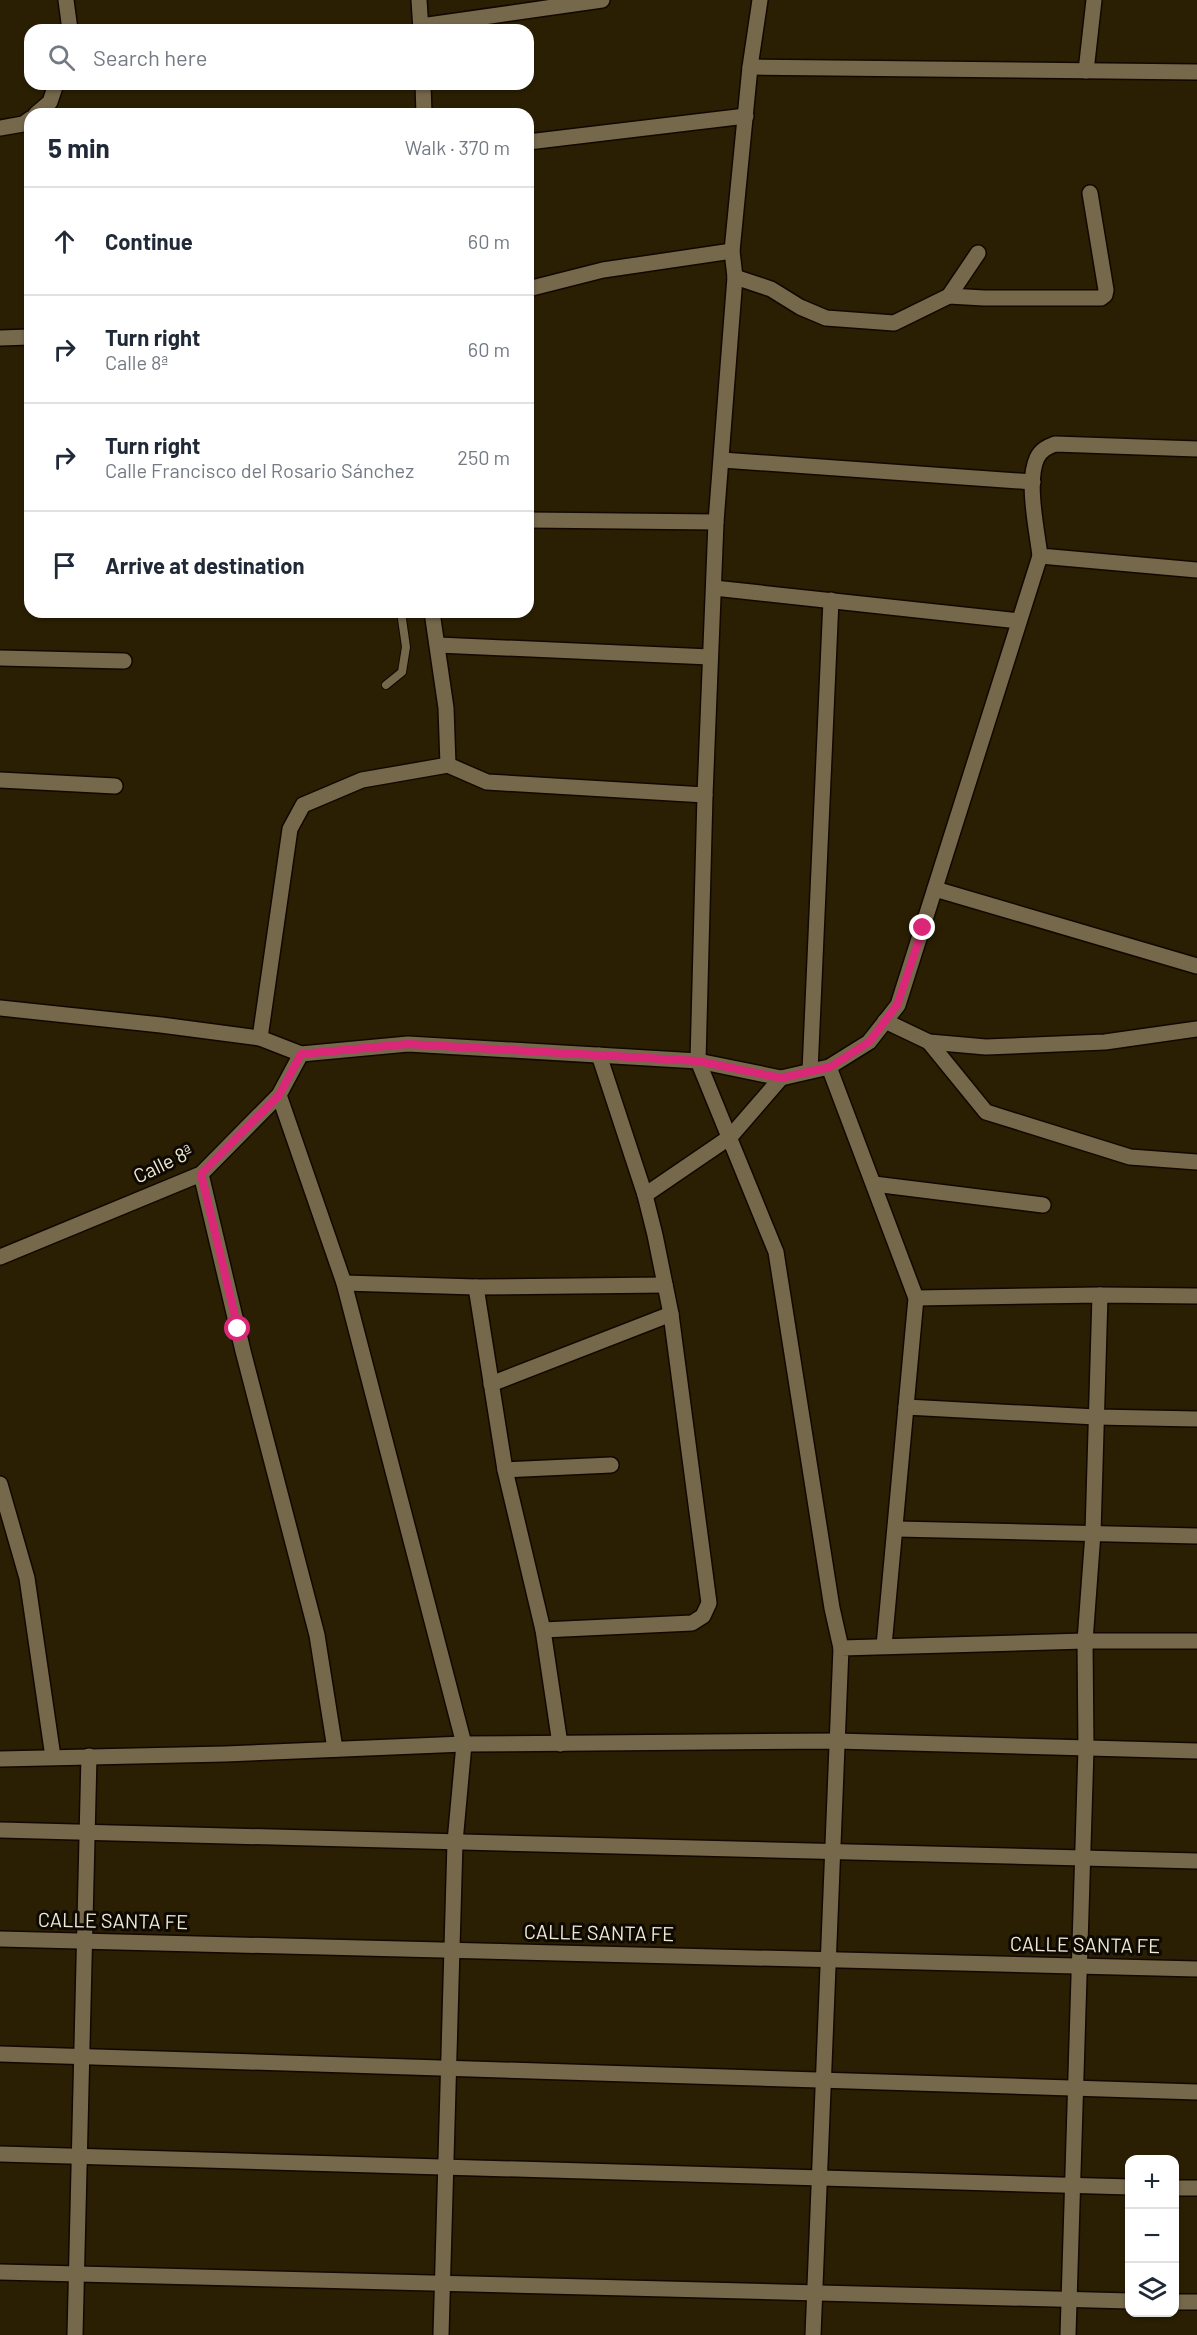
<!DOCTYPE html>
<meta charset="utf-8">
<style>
:root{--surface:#fff;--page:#f6f6f7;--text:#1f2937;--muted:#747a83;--line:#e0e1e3}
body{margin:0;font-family:Barlow,sans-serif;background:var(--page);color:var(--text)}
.controls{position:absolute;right:18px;bottom:18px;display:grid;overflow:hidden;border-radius:12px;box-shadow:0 2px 4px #0004}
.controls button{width:54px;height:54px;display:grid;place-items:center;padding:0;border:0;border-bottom:2px solid var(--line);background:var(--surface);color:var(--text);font:30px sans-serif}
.stop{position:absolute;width:18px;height:18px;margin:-14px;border:4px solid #db2777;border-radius:50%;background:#fff}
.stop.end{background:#db2777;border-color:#fff;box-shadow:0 2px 6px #0008}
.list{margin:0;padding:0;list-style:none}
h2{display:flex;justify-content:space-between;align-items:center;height:78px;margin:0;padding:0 24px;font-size:26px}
h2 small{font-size:20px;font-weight:400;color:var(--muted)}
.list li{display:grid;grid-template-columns:39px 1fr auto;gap:18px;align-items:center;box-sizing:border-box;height:108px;padding:0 24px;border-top:2px solid var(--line)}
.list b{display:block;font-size:22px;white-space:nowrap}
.list p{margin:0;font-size:20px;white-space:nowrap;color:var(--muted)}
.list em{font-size:20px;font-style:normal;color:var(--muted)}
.icon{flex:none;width:33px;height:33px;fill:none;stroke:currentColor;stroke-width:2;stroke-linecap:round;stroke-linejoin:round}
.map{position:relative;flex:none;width:1197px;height:2335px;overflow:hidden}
.search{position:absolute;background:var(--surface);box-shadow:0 2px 4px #0004;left:24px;top:24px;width:510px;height:66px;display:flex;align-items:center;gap:15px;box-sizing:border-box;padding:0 21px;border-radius:18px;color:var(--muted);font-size:22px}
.panel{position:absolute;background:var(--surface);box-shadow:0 2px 4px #0004;left:24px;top:108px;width:510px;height:510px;border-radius:18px}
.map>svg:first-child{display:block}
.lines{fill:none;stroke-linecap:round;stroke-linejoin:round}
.lane-casing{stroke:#120800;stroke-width:10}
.street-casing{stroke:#120800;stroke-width:18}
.lane{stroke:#75684b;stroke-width:8}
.street{stroke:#75684b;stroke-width:15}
.route{stroke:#db2777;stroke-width:8}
.labels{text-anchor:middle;stroke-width:6;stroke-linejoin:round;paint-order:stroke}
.street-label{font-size:20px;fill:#efe9d8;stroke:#0e0a02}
</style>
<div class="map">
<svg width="1197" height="2335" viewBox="0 0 1197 2335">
<rect width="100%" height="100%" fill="#2a1f03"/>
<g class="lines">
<g class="lane-casing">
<polyline id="lane" points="386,685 402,672 406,647 401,612"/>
</g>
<g class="street-casing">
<g id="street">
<polyline points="66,0 70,30"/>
<polyline points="419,0 421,30"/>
<polyline points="760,0 750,67 732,251 735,277 716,522 705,795 698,1061 776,1252 832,1608 841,1648"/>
<polyline points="421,26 602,0"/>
<polyline points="750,67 1197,72"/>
<polyline points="1086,71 1094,0"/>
<polyline points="423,84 424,114"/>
<polyline points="36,114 50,102 56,84"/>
<polyline points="0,128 23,124 30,119"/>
<polyline points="528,142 746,116"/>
<polyline points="735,277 771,289 800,307 826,318 894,323 949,296 978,253"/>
<polyline points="528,289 603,270 732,251"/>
<polyline points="949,296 984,298 1101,298 1105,295 1106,290 1090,193"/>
<polyline points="0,338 30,337"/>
<path d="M1197 449 1055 444C1047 447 1041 450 1037 458 1026 482 1037 530 1040 556L1197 570"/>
<polyline points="722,460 1033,482"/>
<polyline points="528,520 716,522"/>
<polyline points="714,588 1019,621"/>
<polyline points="438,645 710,657"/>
<polyline points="0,658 124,661"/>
<polyline points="448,765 487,782 705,795"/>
<polyline points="0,780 115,786"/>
<polyline points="935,889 1197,966"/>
<polyline points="0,1008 161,1025 260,1038 301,1054 408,1044 698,1061 781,1078 829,1067 869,1042 898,1005 1040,556"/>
<polyline points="885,1021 929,1042 986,1047 1105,1042 1197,1029"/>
<polyline points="260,1038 290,829 303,805 362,780 448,765 446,708 432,612"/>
<polyline points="929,1042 986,1112 1130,1157 1197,1162"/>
<polyline points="829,1067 916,1298 884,1646"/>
<polyline points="810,1071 831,600"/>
<polyline points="279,1095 344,1283 464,1744 455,1842 441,2335"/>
<polyline points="201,1174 243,1351 317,1635 335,1749"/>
<polyline points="874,1184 1043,1205"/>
<polyline points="645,1195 730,1137 781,1078"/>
<polyline points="0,1257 201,1174 279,1095 301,1054"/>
<polyline points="344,1283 476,1287 665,1285"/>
<polyline points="476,1287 505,1470 543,1630 560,1744"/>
<polyline points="916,1298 1100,1295 1197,1296"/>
<polyline points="491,1384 671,1314"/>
<polyline points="906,1407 1096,1417 1197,1419"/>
<polyline points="505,1470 611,1465"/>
<polyline points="0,1484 27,1578 53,1757"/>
<polyline points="897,1529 1197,1536"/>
<polyline points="543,1630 692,1623 703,1616 709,1603 671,1314 655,1235 645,1195 599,1055"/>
<polyline points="0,1759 225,1754 464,1744 594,1743 836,1741 1197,1751"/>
<polyline points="0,1830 1197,1861"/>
<polyline points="0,1939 1197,1969"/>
<polyline points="0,2054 1197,2092"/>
<polyline points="0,2154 1130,2187"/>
<polyline points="1174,2188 1197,2188"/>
<polyline points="0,2272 1130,2301"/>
<polyline points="1174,2302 1197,2302"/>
<polyline points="75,2335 89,1756"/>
<polyline points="813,2335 841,1648 1085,1641 1197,1641"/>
<polyline points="1068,2335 1086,1749 1085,1641 1093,1533 1100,1295"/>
</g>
</g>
<use href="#lane" class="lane"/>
<use href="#street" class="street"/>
</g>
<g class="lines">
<polyline class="route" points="238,1329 201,1174 279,1095 301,1054 408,1044 698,1061 781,1078 830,1067 869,1042 897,1005 923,928"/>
</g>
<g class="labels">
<g class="street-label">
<text transform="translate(163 1164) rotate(-26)" y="7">Calle 8ª</text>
<text transform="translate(113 1921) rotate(1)" y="7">CALLE SANTA FE</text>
<text transform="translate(599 1933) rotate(1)" y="7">CALLE SANTA FE</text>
<text transform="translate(1085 1945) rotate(1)" y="7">CALLE SANTA FE</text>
</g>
</g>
</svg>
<div class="controls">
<button>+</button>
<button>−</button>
<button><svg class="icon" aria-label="layers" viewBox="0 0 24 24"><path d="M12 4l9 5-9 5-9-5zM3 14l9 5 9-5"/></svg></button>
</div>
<div class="stop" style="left:238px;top:1329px"></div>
<div class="stop end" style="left:923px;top:928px"></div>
<div class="search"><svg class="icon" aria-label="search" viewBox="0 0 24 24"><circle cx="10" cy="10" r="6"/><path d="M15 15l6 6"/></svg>Search here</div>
<section class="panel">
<h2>5 min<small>Walk · 370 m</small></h2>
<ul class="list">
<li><svg class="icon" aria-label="ahead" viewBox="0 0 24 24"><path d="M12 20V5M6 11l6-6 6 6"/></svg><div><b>Continue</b></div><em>60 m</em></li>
<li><svg class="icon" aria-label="right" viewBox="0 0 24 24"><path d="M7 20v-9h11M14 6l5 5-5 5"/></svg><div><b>Turn right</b><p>Calle 8ª</p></div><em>60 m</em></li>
<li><svg class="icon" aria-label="right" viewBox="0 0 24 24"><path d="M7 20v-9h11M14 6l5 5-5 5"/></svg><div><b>Turn right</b><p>Calle Francisco del Rosario Sánchez</p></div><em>250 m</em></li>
<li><svg class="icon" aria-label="arrive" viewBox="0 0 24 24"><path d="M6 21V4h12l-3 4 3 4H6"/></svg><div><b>Arrive at destination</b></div></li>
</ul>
</section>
</div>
